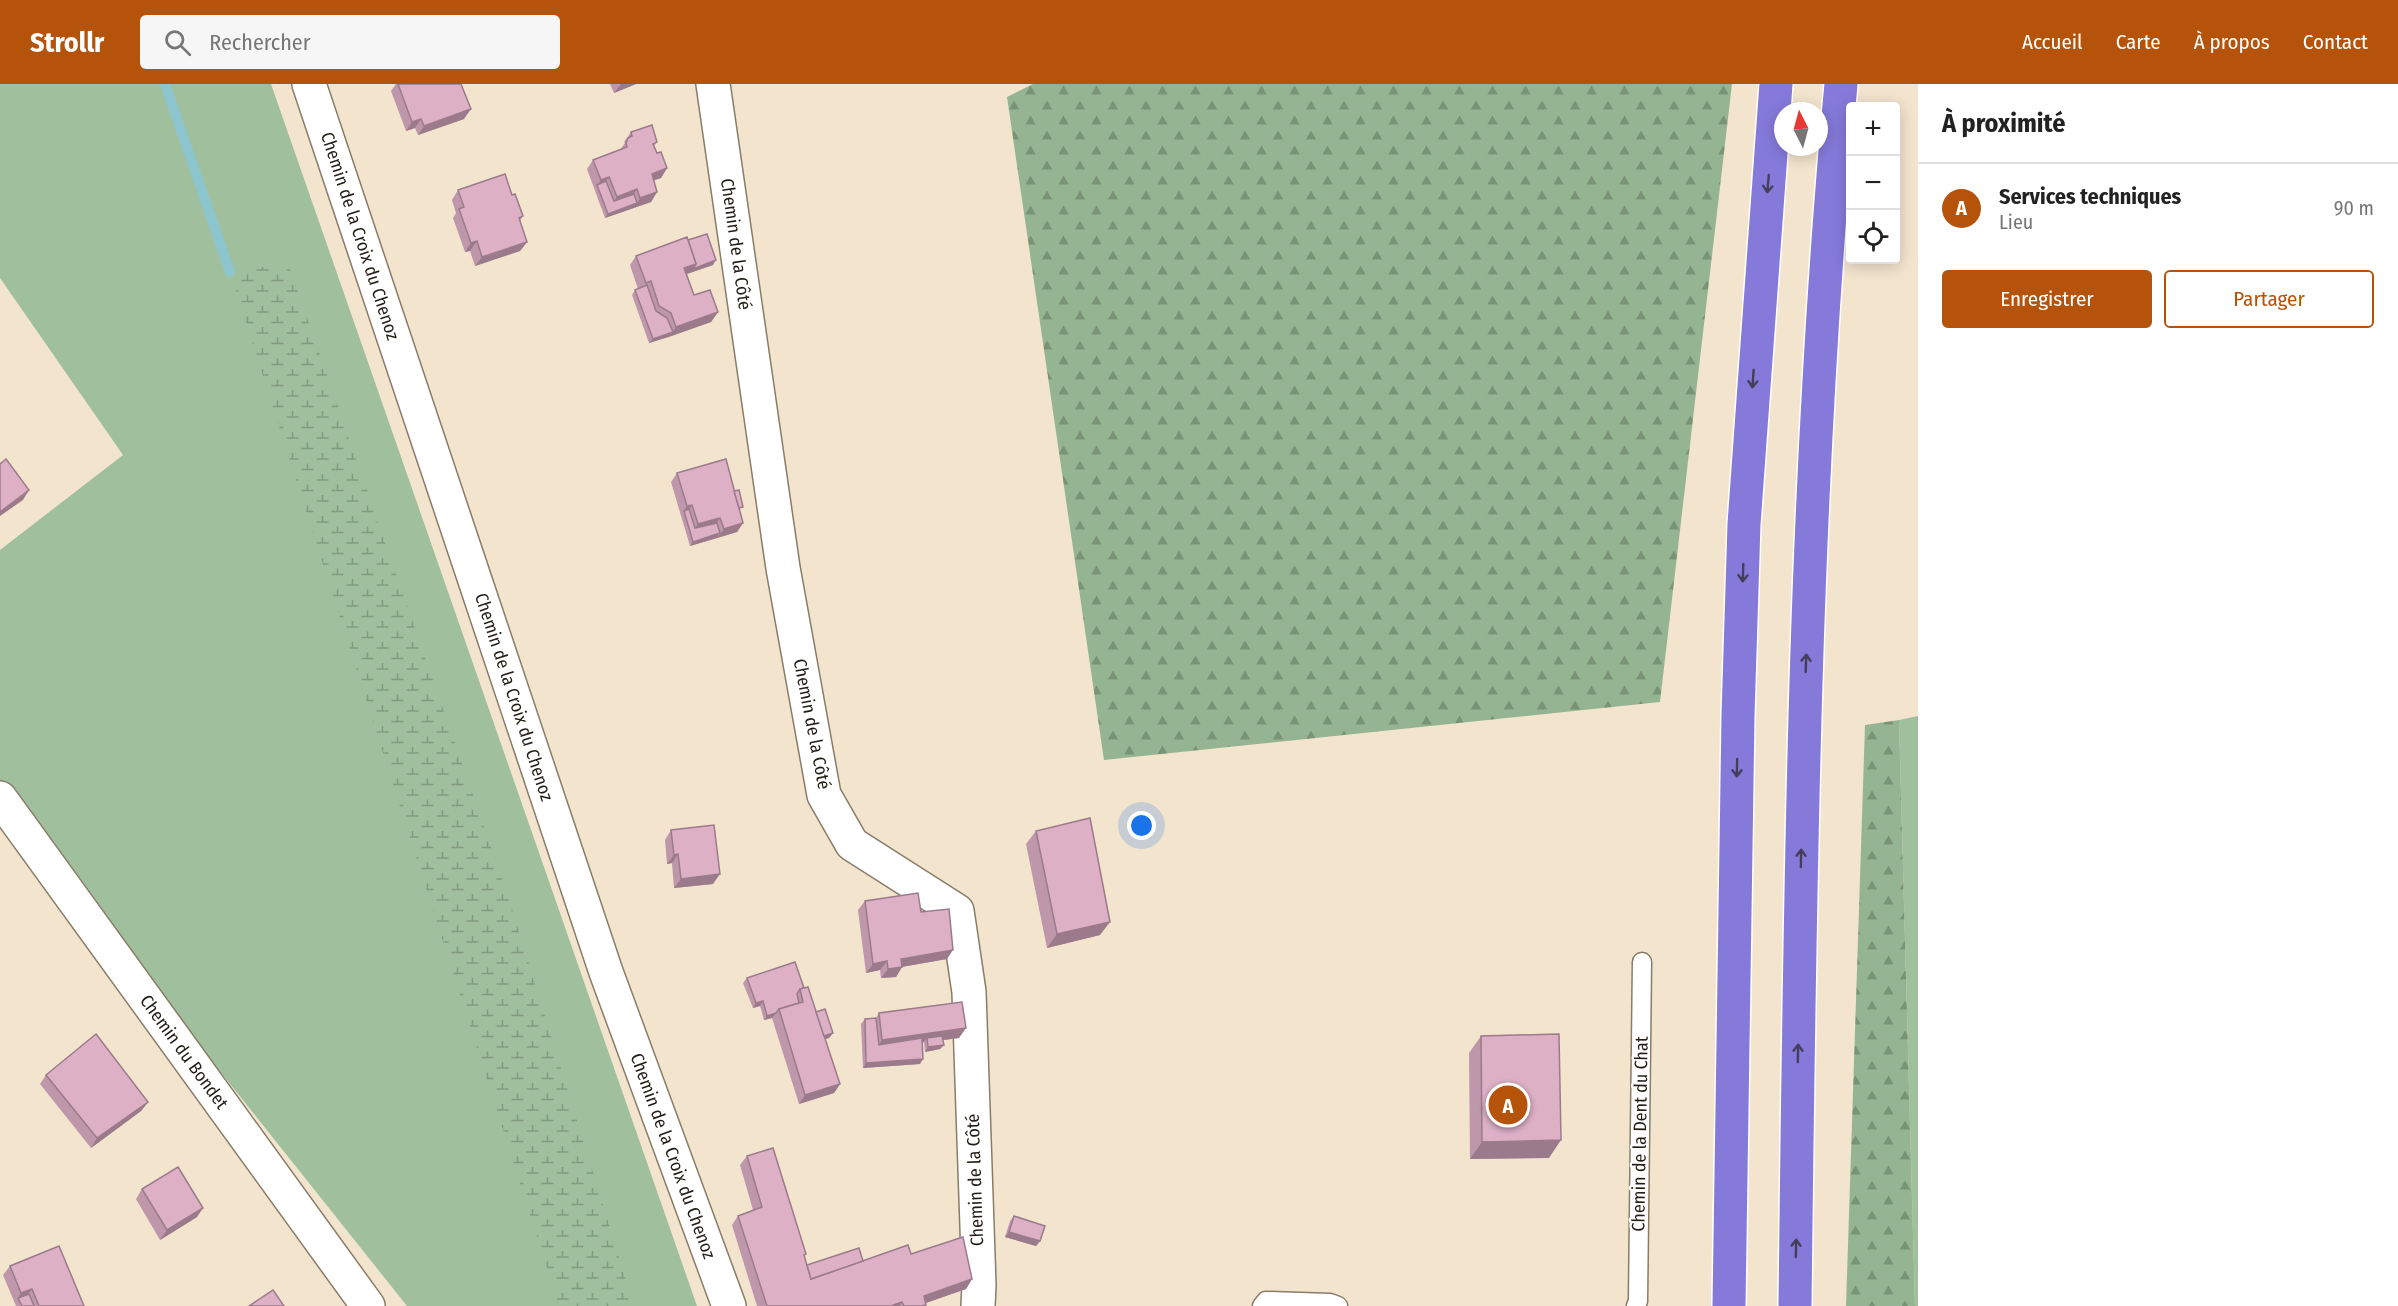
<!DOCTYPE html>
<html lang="fr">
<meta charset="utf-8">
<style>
:root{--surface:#fff;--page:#f6f6f6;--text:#222;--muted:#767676;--line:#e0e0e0;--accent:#b45309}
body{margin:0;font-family:"Fira Sans Condensed",sans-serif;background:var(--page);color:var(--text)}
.controls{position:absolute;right:18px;top:18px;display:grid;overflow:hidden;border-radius:6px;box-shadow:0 3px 15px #0003}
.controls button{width:54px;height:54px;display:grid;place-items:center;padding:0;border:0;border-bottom:2px solid var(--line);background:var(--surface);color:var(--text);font:30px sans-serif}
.compass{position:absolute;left:1774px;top:18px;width:54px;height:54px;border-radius:50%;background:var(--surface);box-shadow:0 3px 15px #0003;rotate:354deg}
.you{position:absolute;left:1142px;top:742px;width:21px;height:21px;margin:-15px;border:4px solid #fff;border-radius:50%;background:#1a73e8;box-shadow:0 0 0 9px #1a73e833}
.badge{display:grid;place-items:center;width:39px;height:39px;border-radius:50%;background:var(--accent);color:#fff;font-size:20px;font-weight:700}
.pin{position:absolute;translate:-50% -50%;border:3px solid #fff;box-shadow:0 2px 6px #0006}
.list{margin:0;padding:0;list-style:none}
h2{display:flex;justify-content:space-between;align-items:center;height:78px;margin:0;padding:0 24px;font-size:26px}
h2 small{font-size:20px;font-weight:400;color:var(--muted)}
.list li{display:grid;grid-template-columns:39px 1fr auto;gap:18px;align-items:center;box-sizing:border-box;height:90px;padding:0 24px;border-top:2px solid var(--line)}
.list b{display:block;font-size:22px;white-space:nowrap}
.list p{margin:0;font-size:20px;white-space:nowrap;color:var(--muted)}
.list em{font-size:20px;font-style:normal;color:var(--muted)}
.actions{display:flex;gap:12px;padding:18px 24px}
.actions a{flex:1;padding:14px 0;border:2px solid var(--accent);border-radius:6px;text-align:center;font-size:21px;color:var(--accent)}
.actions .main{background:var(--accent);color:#fff}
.icon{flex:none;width:33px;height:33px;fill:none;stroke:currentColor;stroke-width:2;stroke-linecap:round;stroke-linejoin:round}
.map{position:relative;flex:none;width:1918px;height:1222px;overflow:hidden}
header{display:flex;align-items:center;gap:36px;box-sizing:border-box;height:84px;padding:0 30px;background:var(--accent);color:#fff}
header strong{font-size:28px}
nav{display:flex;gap:33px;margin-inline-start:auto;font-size:21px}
.search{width:420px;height:54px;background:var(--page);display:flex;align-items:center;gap:15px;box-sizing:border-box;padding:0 21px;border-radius:6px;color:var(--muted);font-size:22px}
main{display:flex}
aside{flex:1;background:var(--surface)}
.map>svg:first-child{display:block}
.grass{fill:#a0c09d}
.forest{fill:url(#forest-firs)}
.wetland{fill:url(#wetland-marsh)}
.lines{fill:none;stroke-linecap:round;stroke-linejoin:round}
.stream{stroke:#8cc5ce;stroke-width:10}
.service-casing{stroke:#897c68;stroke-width:21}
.minor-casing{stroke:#897c68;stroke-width:36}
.tertiary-casing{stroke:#897c68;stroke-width:36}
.motorway-casing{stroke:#fff;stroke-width:36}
.service{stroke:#fff;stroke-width:18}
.minor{stroke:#fff;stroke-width:33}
.tertiary{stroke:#fff;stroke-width:33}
.motorway{stroke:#857ada;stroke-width:33}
.wall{fill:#be97aa}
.shaded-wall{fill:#9b7b8b}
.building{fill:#ddb0c6;stroke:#9b7b8b;stroke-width:1.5}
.oneway{stroke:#453e5a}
.labels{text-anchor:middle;stroke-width:4.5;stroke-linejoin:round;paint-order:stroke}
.street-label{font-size:18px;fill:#221d15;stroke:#fff}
</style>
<header>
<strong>Strollr</strong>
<div class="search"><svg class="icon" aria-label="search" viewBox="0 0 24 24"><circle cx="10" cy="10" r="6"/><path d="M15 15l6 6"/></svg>Rechercher</div>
<nav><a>Accueil</a><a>Carte</a><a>À propos</a><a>Contact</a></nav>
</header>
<main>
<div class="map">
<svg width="1918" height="1222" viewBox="0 0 1918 1222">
<defs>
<pattern id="forest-firs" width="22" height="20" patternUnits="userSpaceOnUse" patternTransform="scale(1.5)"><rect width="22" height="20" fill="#95b592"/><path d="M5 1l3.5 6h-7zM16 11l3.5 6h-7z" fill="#799376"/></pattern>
<pattern id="wetland-marsh" width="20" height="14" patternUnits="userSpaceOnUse" patternTransform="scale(1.5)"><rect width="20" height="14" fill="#a0c09d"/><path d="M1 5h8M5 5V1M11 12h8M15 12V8" fill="none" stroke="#829b7f"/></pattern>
</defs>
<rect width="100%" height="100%" fill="#f3e4ce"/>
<g class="grass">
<polygon points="0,0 271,0 697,1222 407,1222 0,711 0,466 123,371 0,194"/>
<polygon points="1918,632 1918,1222 1915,1222 1899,636"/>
</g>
<g class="forest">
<polygon points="1033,0 1732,0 1660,618 1104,676 1007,13"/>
<polygon points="1899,636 1915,1222 1846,1222 1865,641"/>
</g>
<polygon class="wetland" points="288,179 509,815 634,1222 559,1222 230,188"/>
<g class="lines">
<polyline class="stream" points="165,0 230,188"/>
<g class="service-casing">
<g id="service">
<polyline points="1262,1222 1266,1217 1330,1219 1338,1222"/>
<polyline points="1636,1222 1638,1217 1642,878"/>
</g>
</g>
<g class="minor-casing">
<g id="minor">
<polyline points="713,0 783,484 824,711 852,760 957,827 969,908 979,1201 978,1222"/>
<polyline points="0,714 368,1222"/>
</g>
</g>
<g class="tertiary-casing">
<polyline id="tertiary" points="309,0 606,888 729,1222"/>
</g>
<g class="motorway-casing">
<g id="motorway">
<polyline points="1729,1222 1738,632 1744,440 1776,0"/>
<path d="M1795 1222C1800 814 1803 406 1841 0"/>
</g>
</g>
<use href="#service" class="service"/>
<use href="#minor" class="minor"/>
<use href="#tertiary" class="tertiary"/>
<use href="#motorway" class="motorway"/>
</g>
<g class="wall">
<polygon points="396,0 461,0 464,35 418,51 415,44 406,47 391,7"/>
<polygon points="610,0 636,0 614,9"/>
<polygon points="631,48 657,58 654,62 657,69 667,84 661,94 654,96 657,108 651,118 605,134 587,85 593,76 620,66 625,59 624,58"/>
<polygon points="458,106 512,111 523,132 520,137 527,158 520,167 475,182 470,167 465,168 453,134 456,129 452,116"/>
<polygon points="688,156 713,181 687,190 694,211 718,228 711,238 649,259 632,211 635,206 638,205 630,181 636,172"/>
<polygon points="677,389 740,427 743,439 737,448 690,462 671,398"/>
<polygon points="671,746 713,800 674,804 672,779 667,780 665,756"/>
<polygon points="1036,747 1100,851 1047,864 1026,760"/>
<polygon points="865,817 921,828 947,875 902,883 896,893 881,894 880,886 866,889 858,826"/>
<polygon points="747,894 804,904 816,928 833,949 829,954 825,955 840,1000 834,1009 799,1020 772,934 764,936 760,922 753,924 743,899"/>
<polygon points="879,929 959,954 943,956 944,961 940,965 925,968 924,958 922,959 920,980 863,984 861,940 865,935 876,934"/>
<polygon points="1481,952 1549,1074 1470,1075 1469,969"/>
<polygon points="46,991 148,1018 141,1027 91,1064 40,1000"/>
<polygon points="747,1072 804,1173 807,1181 863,1177 911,1170 972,1195 966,1205 926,1219 925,1222 757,1222 732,1141 738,1132 753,1126 740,1081"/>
<polygon points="142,1105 197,1133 160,1156 136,1115"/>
<polygon points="1014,1132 1040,1157 1036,1162 1005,1153 1010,1137"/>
<polygon points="10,1182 84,1222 16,1222 3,1191"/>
</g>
<g class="shaded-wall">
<polygon points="621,0 636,0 614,9"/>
<polygon points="471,25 464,35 418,51 424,42"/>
<polygon points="421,35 415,44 406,47 412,38"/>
<polygon points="667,84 661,94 646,99 652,90"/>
<polygon points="609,93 603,102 597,101 601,96"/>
<polygon points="637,105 631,114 610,122 617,113"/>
<polygon points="657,108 651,118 605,134 608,130 637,119 640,114"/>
<polygon points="477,157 470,167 465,168 471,159"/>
<polygon points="527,158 520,167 475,182 482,173"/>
<polygon points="716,176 713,181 678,193 684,184 696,180"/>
<polygon points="718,228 711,238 669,253 676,243"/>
<polygon points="673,248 669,253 649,259 653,255"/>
<polygon points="29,406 23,416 0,432 0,428"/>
<polygon points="692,421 685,430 684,427 687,422"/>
<polygon points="720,434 714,443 692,449 698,440"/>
<polygon points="743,439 737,448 717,454 724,445"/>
<polygon points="720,449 717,454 690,462 693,458"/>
<polygon points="678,770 672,779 667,780 674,771"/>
<polygon points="720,790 713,800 674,804 681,795"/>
<polygon points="1110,838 1100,851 1047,864 1057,850"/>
<polygon points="953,866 947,875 895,884 901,875"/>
<polygon points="887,877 880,886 866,889 873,880"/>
<polygon points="902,883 896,893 881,894 888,885"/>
<polygon points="763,917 760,922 753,924 756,919"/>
<polygon points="776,929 772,934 764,936 767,932"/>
<polygon points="966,944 959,954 928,958 927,954 924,958 876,965 882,956"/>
<polygon points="833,949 829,954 817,958 820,953"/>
<polygon points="944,961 940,965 925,968 928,963"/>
<polygon points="923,975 920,980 863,984 866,979"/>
<polygon points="840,1000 834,1009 799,1020 805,1011"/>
<polygon points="148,1018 141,1027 91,1064 97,1054"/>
<polygon points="1561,1056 1549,1074 1470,1075 1482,1058"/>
<polygon points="203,1124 197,1133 160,1156 167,1146"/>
<polygon points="1009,1148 1040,1157 1036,1162 1005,1153"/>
<polygon points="972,1195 966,1205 917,1222 924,1212"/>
<polygon points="32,1205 25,1214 18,1214 21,1209"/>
<polygon points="902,1218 900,1222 891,1222"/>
</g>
<g class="building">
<polygon points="398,0 461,0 471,25 424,42 421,35 412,38"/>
<polygon points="652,41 657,58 653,60 657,69 661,68 667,84 652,90 657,108 640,114 637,105 617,113 609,93 601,96 593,76 627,63 626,59 628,54 632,52 631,48"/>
<polygon points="505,90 512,111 515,110 523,132 519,134 527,158 482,173 477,157 471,159 459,125 464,123 458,106"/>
<polygon points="606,97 614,117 634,110 637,119 608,130 597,101"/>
<polygon points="707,150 716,176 693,185 696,180 688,156"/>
<polygon points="687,153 696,180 684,184 694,211 710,206 718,228 676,243 671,229 659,222 651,197 646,199 636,172"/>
<polygon points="647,201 656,227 667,234 673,248 653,255 635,206"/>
<polygon points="6,375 29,406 0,428 0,380"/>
<polygon points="726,375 743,439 724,445 720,434 698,440 692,421 687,422 677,389"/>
<polygon points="739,406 743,423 739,424 734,407"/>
<polygon points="689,425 695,444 717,439 720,449 693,458 684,427"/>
<polygon points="1090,734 1110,838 1057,850 1036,747"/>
<polygon points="714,741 720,790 681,795 678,770 674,771 671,746"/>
<polygon points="918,809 921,828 949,825 953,866 901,875 902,883 888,885 887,877 873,880 865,817"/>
<polygon points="795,878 804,904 800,905 797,910 799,919 779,925 776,929 767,932 763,917 756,919 747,894"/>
<polygon points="808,903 840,1000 805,1011 779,925 803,918 800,905"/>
<polygon points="962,918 966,944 882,956 879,929"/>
<polygon points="825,925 833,949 824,952 816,928"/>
<polygon points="876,934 879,961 922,954 923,975 866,979 865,935"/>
<polygon points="96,950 148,1018 97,1054 46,991"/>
<polygon points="1559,950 1561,1056 1482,1058 1481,952"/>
<polygon points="942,952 944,961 928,963 927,954"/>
<polygon points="773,1064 806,1170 804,1171 811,1195 908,1161 911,1170 963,1153 972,1195 924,1212 926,1221 922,1222 904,1222 902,1218 891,1222 767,1222 738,1132 762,1123 747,1072"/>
<polygon points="178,1083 203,1124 167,1146 142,1105"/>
<polygon points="1014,1132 1045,1142 1040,1157 1009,1148"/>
<polygon points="59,1162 84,1222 39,1222 32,1205 21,1209 10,1182"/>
<polygon points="859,1164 863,1177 811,1195 807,1181"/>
<polygon points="273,1206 284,1222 249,1222"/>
<polygon points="29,1210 34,1222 22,1222 18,1214"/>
</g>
<defs><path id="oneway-shaft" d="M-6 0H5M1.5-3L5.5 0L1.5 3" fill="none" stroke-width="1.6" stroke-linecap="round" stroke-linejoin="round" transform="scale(1.5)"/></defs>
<g class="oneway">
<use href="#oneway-shaft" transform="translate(1768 100) rotate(95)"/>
<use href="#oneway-shaft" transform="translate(1753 295) rotate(94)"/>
<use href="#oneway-shaft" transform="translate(1743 489) rotate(92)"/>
<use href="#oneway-shaft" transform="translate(1806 579) rotate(-88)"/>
<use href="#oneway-shaft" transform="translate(1737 684) rotate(91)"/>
<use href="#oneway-shaft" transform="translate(1801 774) rotate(-89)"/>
<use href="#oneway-shaft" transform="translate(1798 969) rotate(-89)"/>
<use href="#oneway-shaft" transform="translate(1796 1164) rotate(-89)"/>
</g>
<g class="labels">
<g class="street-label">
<text transform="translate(360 152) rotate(72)" y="6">Chemin de la Croix du Chenoz</text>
<text transform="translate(736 160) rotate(82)" y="6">Chemin de la Côté</text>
<text transform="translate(514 613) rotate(72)" y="6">Chemin de la Croix du Chenoz</text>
<text transform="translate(812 640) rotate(79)" y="6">Chemin de la Côté</text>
<text transform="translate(184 968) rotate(54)" y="6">Chemin du Bondet</text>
<text transform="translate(1640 1050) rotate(-89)" y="6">Chemin de la Dent du Chat</text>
<text transform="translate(673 1072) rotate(70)" y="6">Chemin de la Croix du Chenoz</text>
<text transform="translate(975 1096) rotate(-92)" y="6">Chemin de la Côté</text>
</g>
</g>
</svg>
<div class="controls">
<button>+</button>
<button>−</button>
<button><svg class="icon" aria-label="locate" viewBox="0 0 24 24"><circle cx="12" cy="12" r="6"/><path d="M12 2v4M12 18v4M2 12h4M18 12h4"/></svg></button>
</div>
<svg class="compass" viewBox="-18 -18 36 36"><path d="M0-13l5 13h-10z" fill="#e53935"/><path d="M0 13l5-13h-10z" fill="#767676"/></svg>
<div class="you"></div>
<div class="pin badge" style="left:1508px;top:1021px">A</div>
</div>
<aside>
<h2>À proximité<small></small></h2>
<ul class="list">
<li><span class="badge">A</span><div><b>Services techniques</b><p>Lieu</p></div><em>90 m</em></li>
</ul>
<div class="actions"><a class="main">Enregistrer</a><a>Partager</a></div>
</aside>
</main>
